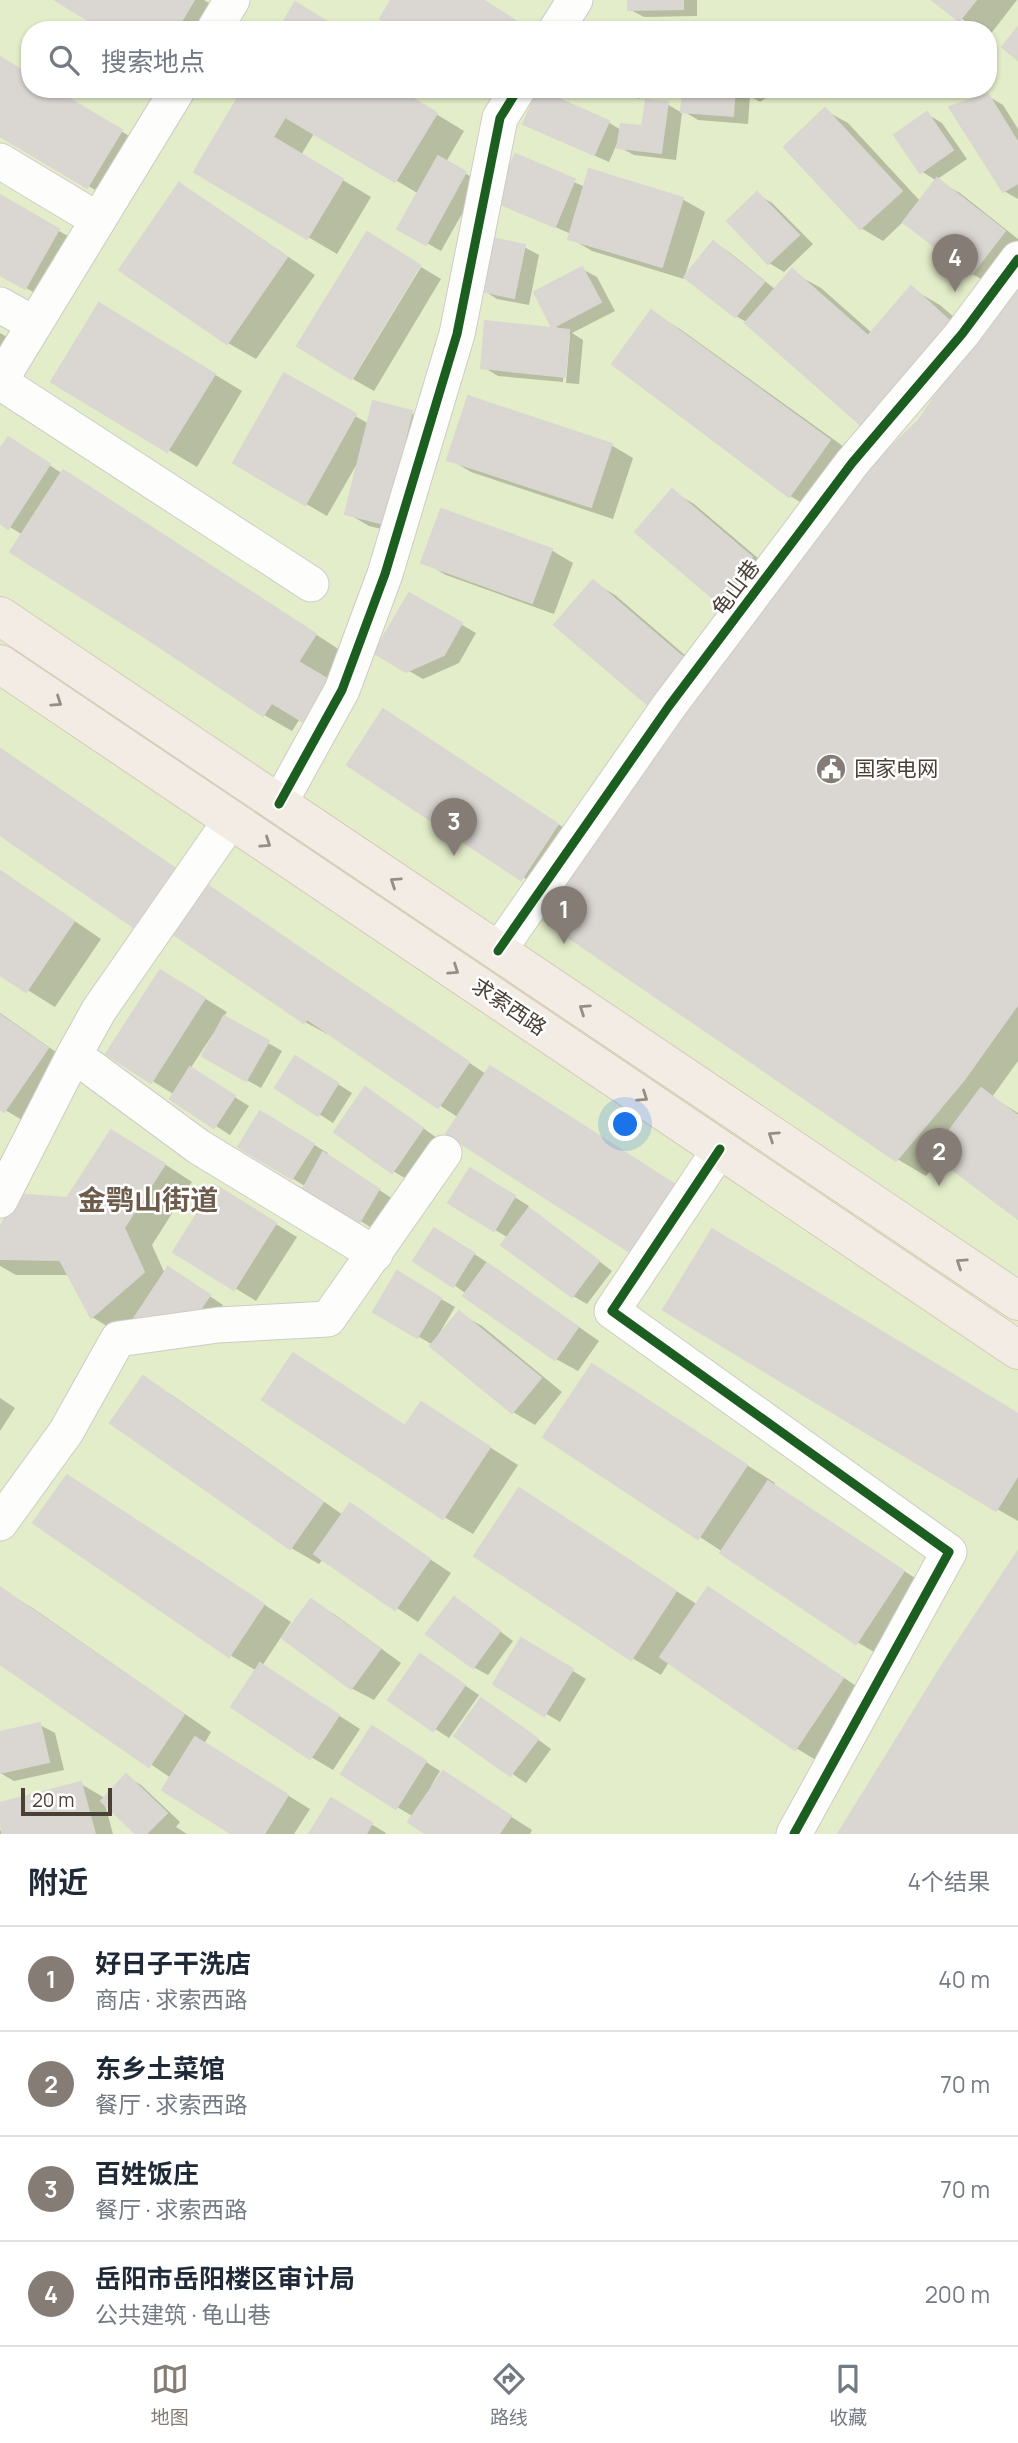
<!DOCTYPE html>
<html lang="zh">
<meta charset="utf-8">
<style>
:root{--surface:#fff;--page:#f6f6f7;--text:#1f2937;--muted:#747a83;--line:#e0e1e3;--accent:#857d75}
body{margin:0;font-family:Manrope,"Noto Sans SC",sans-serif;background:var(--page);color:var(--text)}
.scale{position:absolute;left:21px;bottom:18px;width:91px;box-sizing:border-box;padding-left:7px;border:4px solid #4a4036;border-top:0;font-size:19px;line-height:24px;white-space:nowrap;color:#4a4036;-webkit-text-stroke:5px #fff;paint-order:stroke}
.you{position:absolute;left:626px;top:1125px;width:24px;height:24px;margin:-18px;border:5px solid #fff;border-radius:50%;background:#1a73e8;box-shadow:0 0 0 10px #1a73e833}
.badge{display:grid;place-items:center;width:46px;height:46px;border-radius:50%;background:var(--accent);color:#fff;font-size:23px;font-weight:700}
.pin{position:absolute;translate:-50% -58px;filter:drop-shadow(0 2px 4px #0008)}
.pin::after{content:'';position:absolute;top:37px;width:24px;height:21px;background:inherit;clip-path:polygon(0 0,100% 0,50% 100%)}
.list{margin:0;padding:0;list-style:none}
h2{display:flex;justify-content:space-between;align-items:center;height:91px;margin:0;padding:0 28px;font-size:30px}
h2 small{font-size:23px;font-weight:400;color:var(--muted)}
.list li{display:grid;grid-template-columns:46px 1fr auto;gap:21px;align-items:center;box-sizing:border-box;height:105px;padding:0 28px;border-top:2px solid var(--line)}
.list b{display:block;font-size:26px;white-space:nowrap}
.list p{margin:0;font-size:23px;white-space:nowrap;color:var(--muted)}
.list em{font-size:23px;font-style:normal;color:var(--muted)}
.icon{flex:none;width:38px;height:38px;fill:none;stroke:currentColor;stroke-width:2;stroke-linecap:round;stroke-linejoin:round}
.map{position:relative;flex:none;width:1018px;height:1834px;overflow:hidden}
.search{position:absolute;background:var(--surface);box-shadow:0 2px 5px #0004;left:21px;right:21px;top:21px;height:77px;display:flex;align-items:center;gap:18px;box-sizing:border-box;padding:0 24px;border-radius:28px;color:var(--muted);font-size:26px}
.sheet{height:511px;background:var(--surface)}
nav{display:flex;justify-content:space-around;align-items:center;box-sizing:border-box;height:98px;border-top:2px solid var(--line);background:var(--surface);font-size:19px;color:var(--muted)}
nav a{display:grid;justify-items:center;gap:4px}
nav .on{color:var(--accent)}
.map>svg:first-child{display:block}
.green{fill:#e4edc9;fill-rule:evenodd}
.shadow{fill:#0003}
.building{fill:#dad6d2;stroke:#dad6d1;stroke-width:2}
.lines{fill:none;stroke-linecap:round;stroke-linejoin:round}
.minor-casing{stroke:#cfcbc7;stroke-width:37}
.major-casing{stroke:#d6c9b7;stroke-width:40}
.minor{stroke:#fdfdfc;stroke-width:35}
.major{stroke:#f2ece4;stroke-width:38}
.cycleway-casing{stroke:#fff;stroke-width:13}
.cycleway{stroke:#1b5e20;stroke-width:9}
.oneway{stroke:#968d84}
.labels{text-anchor:middle;stroke-width:5;stroke-linejoin:round;paint-order:stroke}
.street-label{font-size:21px;fill:#4a4036;stroke:#fff}
.poi-label{font-size:21px;fill:#4a4036;stroke:#fff;text-anchor:start}
.district-label{font-size:28px;font-weight:bold;fill:#6d5c4c;stroke:#fff}
</style>
<div class="map">
<svg width="1018" height="1834" viewBox="0 0 1018 1834">
<rect width="100%" height="100%" fill="#f2efeb"/>
<path class="green" d="M0 0H1018V1834H0ZM30 30H988V89H30Z"/>
<g class="shadow">
<polygon points="59,0 204,0 225,13 215,30 107,30"/>
<polygon points="629,0 697,0 697,16 644,17 629,9"/>
<polygon points="935,0 1017,0 989,36 988,30 978,30"/>
<polygon points="0,59 30,89 51,89 149,148 117,203 0,133"/>
<polygon points="245,89 395,89 464,131 446,162 480,182 441,251 400,228 419,194 315,132 301,155 371,197 337,254 196,171"/>
<polygon points="623,89 646,89 639,99"/>
<polygon points="685,89 779,89 760,102 750,96 748,124 698,120 683,111"/>
<polygon points="988,96 1003,105 1018,129 1018,199 1004,191"/>
<polygon points="667,104 682,113 676,160 634,155 619,147 619,139 609,162 540,131 608,122 621,130 644,128"/>
<polygon points="826,111 848,123 921,202 937,181 921,171 927,114 942,123 967,159 936,180 960,193 1018,239 1018,256 994,286 972,274 904,221 883,241 861,228 786,147"/>
<polygon points="516,156 585,187 682,199 705,212 684,279 592,251 570,238 571,234 497,201"/>
<polygon points="180,185 208,202 315,275 256,359 228,343"/>
<polygon points="757,194 772,203 813,244 784,272 769,263"/>
<polygon points="0,197 87,247 54,304 0,273"/>
<polygon points="714,243 729,252 776,290 792,272 821,288 872,333 912,289 940,305 977,337 1018,277 1018,1061 992,1097 1018,1113 1018,1217 940,1159 926,1176 897,1159 707,676 670,715 648,703 593,582 615,595 693,662 679,653 677,656 709,673 920,421 948,380 748,323 736,316"/>
<polygon points="524,247 539,255 529,305 497,299 483,290"/>
<polygon points="421,267 441,279 374,391 353,379"/>
<polygon points="582,269 597,277 615,311 572,333 583,340 579,384 566,383 570,335 567,335 563,382 498,376 483,367 561,330 554,326"/>
<polygon points="652,312 680,329 858,457 818,512 790,496"/>
<polygon points="128,322 242,391 197,467 53,381"/>
<polygon points="0,333 23,346 0,388"/>
<polygon points="285,376 369,424 411,413 433,426 406,535 369,526 347,513 358,462 327,516 235,463"/>
<polygon points="611,445 633,458 613,519 471,472 449,459"/>
<polygon points="23,448 63,474 92,489 343,652 292,731 264,715 23,535 0,521 0,453"/>
<polygon points="672,491 694,504 773,571 738,611 716,599"/>
<polygon points="551,550 573,563 554,614 446,575 424,562"/>
<polygon points="410,595 476,633 459,663 423,679 376,652"/>
<polygon points="384,712 586,842 551,895 349,765"/>
<polygon points="0,748 206,889 207,887 229,900 486,1074 519,1085 701,1202 659,1267 631,1251 459,1118 328,1032 327,1034 305,1022 175,934 0,833"/>
<polygon points="0,870 101,939 55,1007 0,973"/>
<polygon points="183,985 227,1012 223,1017 282,1051 261,1088 204,1056 215,1036 213,1034 190,1069 249,1106 230,1135 172,1098 175,1095 109,1054"/>
<polygon points="0,1013 76,1066 34,1127 0,1107"/>
<polygon points="311,1067 352,1093 333,1123 319,1114"/>
<polygon points="381,1098 437,1138 408,1180 393,1171"/>
<polygon points="260,1113 328,1153 326,1155 393,1199 375,1230 241,1146"/>
<polygon points="140,1148 192,1182 152,1245 165,1274 183,1278 223,1305 210,1325 120,1334 92,1317 70,1275 16,1275 0,1266 0,1233 68,1200"/>
<polygon points="485,1179 529,1206 527,1209 544,1219 612,1271 587,1304 573,1296 509,1238 495,1230"/>
<polygon points="237,1200 297,1237 256,1301 235,1288"/>
<polygon points="450,1238 488,1263 487,1265 509,1278 599,1341 578,1371 556,1359 454,1285"/>
<polygon points="398,1274 455,1307 437,1337 439,1338 459,1313 482,1326 562,1392 535,1425 513,1412 433,1345 375,1311"/>
<polygon points="665,1309 1018,1415 1018,1521 997,1509"/>
<polygon points="294,1355 407,1427 422,1404 518,1465 473,1534 444,1517"/>
<polygon points="592,1366 775,1483 773,1486 932,1589 886,1659 857,1642 723,1552 546,1437"/>
<polygon points="144,1379 172,1395 343,1515 350,1506 451,1573 418,1622 323,1559 319,1564 291,1548"/>
<polygon points="0,1398 15,1408 0,1431"/>
<polygon points="67,1477 291,1622 262,1666 360,1729 333,1770 311,1757 257,1671 230,1655"/>
<polygon points="520,1490 698,1605 709,1589 737,1606 871,1696 824,1765 796,1748 669,1662 661,1675 632,1658"/>
<polygon points="2,1591 31,1607 211,1732 204,1744 310,1809 294,1834 236,1834 171,1778 0,1662 0,1594"/>
<polygon points="312,1602 334,1614 401,1663 374,1700 351,1688"/>
<polygon points="469,1608 513,1641 488,1675 473,1667"/>
<polygon points="522,1640 586,1679 560,1722 495,1683"/>
<polygon points="435,1665 479,1695 449,1738 391,1700"/>
<polygon points="496,1709 551,1749 526,1783 456,1736"/>
<polygon points="40,1725 55,1733 64,1770 14,1781 0,1773 0,1734"/>
<polygon points="387,1737 440,1771 431,1786 433,1788 443,1773 532,1830 530,1834 429,1834 414,1817 397,1807"/>
<polygon points="126,1776 141,1785 180,1822 176,1827 187,1834 139,1834 104,1801 113,1834 0,1834 0,1830 3,1832 0,1805 81,1784 103,1797 104,1800"/>
<polygon points="331,1800 386,1833 385,1834 311,1834"/>
</g>
<g class="building">
<polygon points="55,0 194,0 176,30 104,30"/>
<polygon points="391,0 483,0 524,26 521,30 397,30 380,19"/>
<polygon points="628,0 683,0 683,9 628,10"/>
<polygon points="932,0 976,0 959,21"/>
<polygon points="295,2 341,30 279,30"/>
<polygon points="734,22 789,29 788,30 735,30"/>
<polygon points="1018,27 1018,60 1002,47"/>
<polygon points="0,57 30,75 30,89 53,89 122,130 87,188 0,136"/>
<polygon points="243,89 397,89 437,113 395,182 285,117 273,137 343,179 307,239 194,172"/>
<polygon points="683,89 735,89 733,116 681,112"/>
<polygon points="538,90 609,121 594,155 523,124"/>
<polygon points="988,94 1018,143 1018,183 1003,192 949,107"/>
<polygon points="646,100 668,102 661,153 617,148 621,124 642,126"/>
<polygon points="825,108 902,191 860,229 784,147"/>
<polygon points="927,112 953,150 920,173 894,135"/>
<polygon points="515,154 575,179 555,227 495,202"/>
<polygon points="438,156 466,172 426,245 397,229"/>
<polygon points="589,169 683,198 662,267 568,239"/>
<polygon points="937,178 1005,231 971,275 903,222"/>
<polygon points="179,183 287,257 227,344 119,270"/>
<polygon points="757,192 799,235 768,264 727,221"/>
<polygon points="0,195 59,229 25,289 0,275"/>
<polygon points="367,232 420,265 351,379 297,346"/>
<polygon points="492,238 525,245 514,298 481,291"/>
<polygon points="713,241 764,282 735,317 684,277"/>
<polygon points="582,267 601,302 552,328 534,292"/>
<polygon points="792,269 868,336 911,286 952,323 862,426 745,323"/>
<polygon points="1018,273 1018,1004 964,1080 896,1161 543,920 743,618 838,499 919,420"/>
<polygon points="1018,288 1018,357 986,336"/>
<polygon points="99,303 215,374 167,452 51,382"/>
<polygon points="651,310 830,440 789,497 612,364"/>
<polygon points="485,321 569,330 565,377 481,368"/>
<polygon points="284,373 356,414 305,505 233,463"/>
<polygon points="468,396 612,444 591,507 447,460"/>
<polygon points="373,401 412,411 384,524 345,514"/>
<polygon points="8,437 50,464 8,529 0,523 0,449"/>
<polygon points="889,462 1018,551 1018,584 996,616 851,516"/>
<polygon points="63,470 316,634 263,716 149,640 10,552"/>
<polygon points="672,489 752,557 715,600 635,532"/>
<polygon points="441,509 552,549 532,603 421,563"/>
<polygon points="816,531 849,550 799,632 767,612"/>
<polygon points="593,580 685,659 647,704 554,625"/>
<polygon points="409,593 462,623 444,655 406,672 374,653"/>
<polygon points="733,644 771,671 617,895 689,944 705,920 756,955 710,1022 549,912"/>
<polygon points="297,661 331,681 305,723 272,703"/>
<polygon points="1014,679 1018,682 1018,756 978,726"/>
<polygon points="383,709 558,824 521,880 347,765"/>
<polygon points="0,749 176,869 135,928 0,835"/>
<polygon points="0,871 74,921 26,992 0,975"/>
<polygon points="206,884 338,974 304,1023 173,934"/>
<polygon points="971,889 1018,919 1018,961 904,1136 763,1044 807,977 882,1026"/>
<polygon points="160,970 205,998 151,1083 106,1054"/>
<polygon points="338,974 469,1062 438,1108 307,1019"/>
<polygon points="0,1015 48,1048 4,1112 0,1109"/>
<polygon points="224,1016 269,1041 246,1081 202,1056"/>
<polygon points="295,1056 338,1083 318,1116 275,1088"/>
<polygon points="490,1066 674,1184 630,1252 446,1134"/>
<polygon points="190,1067 235,1096 214,1128 170,1099"/>
<polygon points="365,1087 423,1128 392,1173 334,1132"/>
<polygon points="981,1088 1018,1116 1018,1219 932,1154"/>
<polygon points="260,1111 314,1144 292,1179 238,1147"/>
<polygon points="111,1130 165,1164 124,1228 144,1272 91,1318 60,1260 0,1259 0,1228 16,1194 67,1198"/>
<polygon points="323,1152 379,1189 359,1223 303,1189"/>
<polygon points="470,1168 515,1196 494,1231 448,1203"/>
<polygon points="215,1185 276,1223 234,1290 173,1252"/>
<polygon points="529,1208 599,1261 572,1297 501,1245"/>
<polygon points="434,1228 474,1253 453,1287 413,1261"/>
<polygon points="712,1229 1018,1414 1018,1475 996,1511 663,1310"/>
<polygon points="487,1263 578,1327 555,1360 463,1296"/>
<polygon points="168,1267 210,1295 195,1317 133,1320"/>
<polygon points="397,1271 441,1298 417,1338 373,1312"/>
<polygon points="459,1311 541,1378 512,1413 430,1346"/>
<polygon points="293,1353 405,1426 421,1402 490,1447 443,1519 262,1400"/>
<polygon points="592,1364 747,1465 698,1539 543,1437"/>
<polygon points="143,1376 323,1502 290,1549 110,1423"/>
<polygon points="67,1475 264,1604 229,1657 33,1523"/>
<polygon points="768,1481 904,1571 856,1644 720,1553"/>
<polygon points="519,1488 676,1591 631,1660 474,1556"/>
<polygon points="350,1503 430,1559 395,1610 314,1554"/>
<polygon points="1018,1551 1018,1834 838,1834 941,1667"/>
<polygon points="708,1587 843,1678 795,1750 660,1657"/>
<polygon points="1,1588 184,1714 149,1767 0,1664"/>
<polygon points="454,1597 500,1631 473,1668 426,1634"/>
<polygon points="311,1599 380,1649 351,1689 282,1638"/>
<polygon points="521,1638 573,1669 544,1716 493,1684"/>
<polygon points="420,1654 465,1685 433,1731 388,1700"/>
<polygon points="260,1663 339,1715 310,1759 231,1707"/>
<polygon points="956,1692 1018,1732 1018,1834 880,1834 869,1827"/>
<polygon points="481,1698 538,1739 510,1776 454,1736"/>
<polygon points="40,1723 49,1762 0,1773 0,1732"/>
<polygon points="372,1726 426,1761 396,1809 341,1774"/>
<polygon points="195,1737 288,1795 264,1834 232,1834 162,1790"/>
<polygon points="443,1771 511,1816 499,1834 426,1834 408,1822"/>
<polygon points="126,1774 167,1813 146,1834 136,1834 101,1801"/>
<polygon points="81,1782 95,1834 2,1834 0,1803"/>
<polygon points="331,1798 372,1823 366,1834 309,1834"/>
</g>
<g class="lines">
<g class="minor-casing">
<g id="minor">
<polyline points="214,30 232,0"/>
<polyline points="556,30 575,0"/>
<polyline points="0,161 98,220"/>
<polyline points="0,305 34,324"/>
<polyline points="0,381 178,89"/>
<polyline points="0,382 311,584"/>
<polyline points="279,804 342,690 385,574 457,334 500,118 518,89"/>
<polyline points="231,820 99,1010 74,1055 199,1147 375,1254"/>
<polyline points="498,951 669,706 852,463 962,334 1018,259"/>
<polyline points="720,1149 612,1311 949,1552 794,1834"/>
<polyline points="0,1200 74,1055"/>
<polyline points="0,1523 66,1432 118,1339 218,1325 328,1319 444,1153"/>
</g>
</g>
<g class="major-casing">
<g id="major">
<polyline points="0,616 1018,1301"/>
<polyline points="0,664 1018,1350"/>
</g>
</g>
<use href="#minor" class="minor"/>
<use href="#major" class="major"/>
<g class="cycleway-casing">
<g id="cycleway">
<polyline points="279,804 342,690 385,574 457,334 500,118 518,89"/>
<polyline points="498,951 669,706 852,463 962,334 1018,259"/>
<polyline points="720,1149 612,1311 949,1552 794,1834"/>
</g>
</g>
<use href="#cycleway" class="cycleway"/>
</g>
<defs><path id="oneway-chevron" d="M-2-3.5L2.5 0L-2 3.5" fill="none" stroke-width="1.6" stroke-linecap="round" stroke-linejoin="round" transform="scale(1.75)"/></defs>
<g class="oneway">
<use href="#oneway-chevron" transform="translate(57 702) rotate(34)"/>
<use href="#oneway-chevron" transform="translate(266 843) rotate(34)"/>
<use href="#oneway-chevron" transform="translate(395 882) rotate(-146)"/>
<use href="#oneway-chevron" transform="translate(454 970) rotate(34)"/>
<use href="#oneway-chevron" transform="translate(584 1009) rotate(-146)"/>
<use href="#oneway-chevron" transform="translate(643 1097) rotate(34)"/>
<use href="#oneway-chevron" transform="translate(773 1136) rotate(-146)"/>
<use href="#oneway-chevron" transform="translate(961 1263) rotate(-146)"/>
</g>
<defs>
<g id="civic-disc" transform="scale(1.575)"><circle r="9.5" fill="#857d75" stroke="#fff"/><path d="M-.6-6.5H3V-4.5H.6V-3L4-1V1h2V6H-6V1h2V-1L-.6-3ZM-1.2 2.5V6h2.4V2.5Z" fill="#fff"/></g>
</defs>
<g fill-rule="evenodd">
<use href="#civic-disc" x="831" y="769"/>
</g>
<g class="labels">
<g class="street-label">
<text transform="translate(736 588) rotate(-53)" y="7">龟山巷</text>
<text transform="translate(509 1007) rotate(34)" y="7">求索西路</text>
</g>
<g class="poi-label">
<text x="854" y="776">国家电网</text>
</g>
<g class="district-label">
<text x="148" y="1210">金鹗山街道</text>
</g>
</g>
</svg>
<div class="scale">20 m</div>
<div class="you"></div>
<div class="pin badge" style="left:564px;top:944px">1</div>
<div class="pin badge" style="left:939px;top:1186px">2</div>
<div class="pin badge" style="left:454px;top:856px">3</div>
<div class="pin badge" style="left:955px;top:292px">4</div>
<div class="search"><svg class="icon" aria-label="search" viewBox="0 0 24 24"><circle cx="10" cy="10" r="6"/><path d="M15 15l6 6"/></svg>搜索地点</div>
</div>
<section class="sheet">
<h2>附近<small>4个结果</small></h2>
<ul class="list">
<li><span class="badge">1</span><div><b>好日子干洗店</b><p>商店 · 求索西路</p></div><em>40 m</em></li>
<li><span class="badge">2</span><div><b>东乡土菜馆</b><p>餐厅 · 求索西路</p></div><em>70 m</em></li>
<li><span class="badge">3</span><div><b>百姓饭庄</b><p>餐厅 · 求索西路</p></div><em>70 m</em></li>
<li><span class="badge">4</span><div><b>岳阳市岳阳楼区审计局</b><p>公共建筑 · 龟山巷</p></div><em>200 m</em></li>
</ul>
</section>
<nav>
<a class="on"><svg class="icon" aria-label="map" viewBox="0 0 24 24"><path d="M3 6l6-2 6 2 6-2v14l-6 2-6-2-6 2zM9 4v14M15 6v14"/></svg>地图</a>
<a><svg class="icon" aria-label="directions" viewBox="0 0 24 24"><path d="M12 3l9 9-9 9-9-9zM9 14v-3h6M13 9l2 2-2 2"/></svg>路线</a>
<a><svg class="icon" aria-label="saved" viewBox="0 0 24 24"><path d="M7 4h10v16l-5-4-5 4z"/></svg>收藏</a>
</nav>
